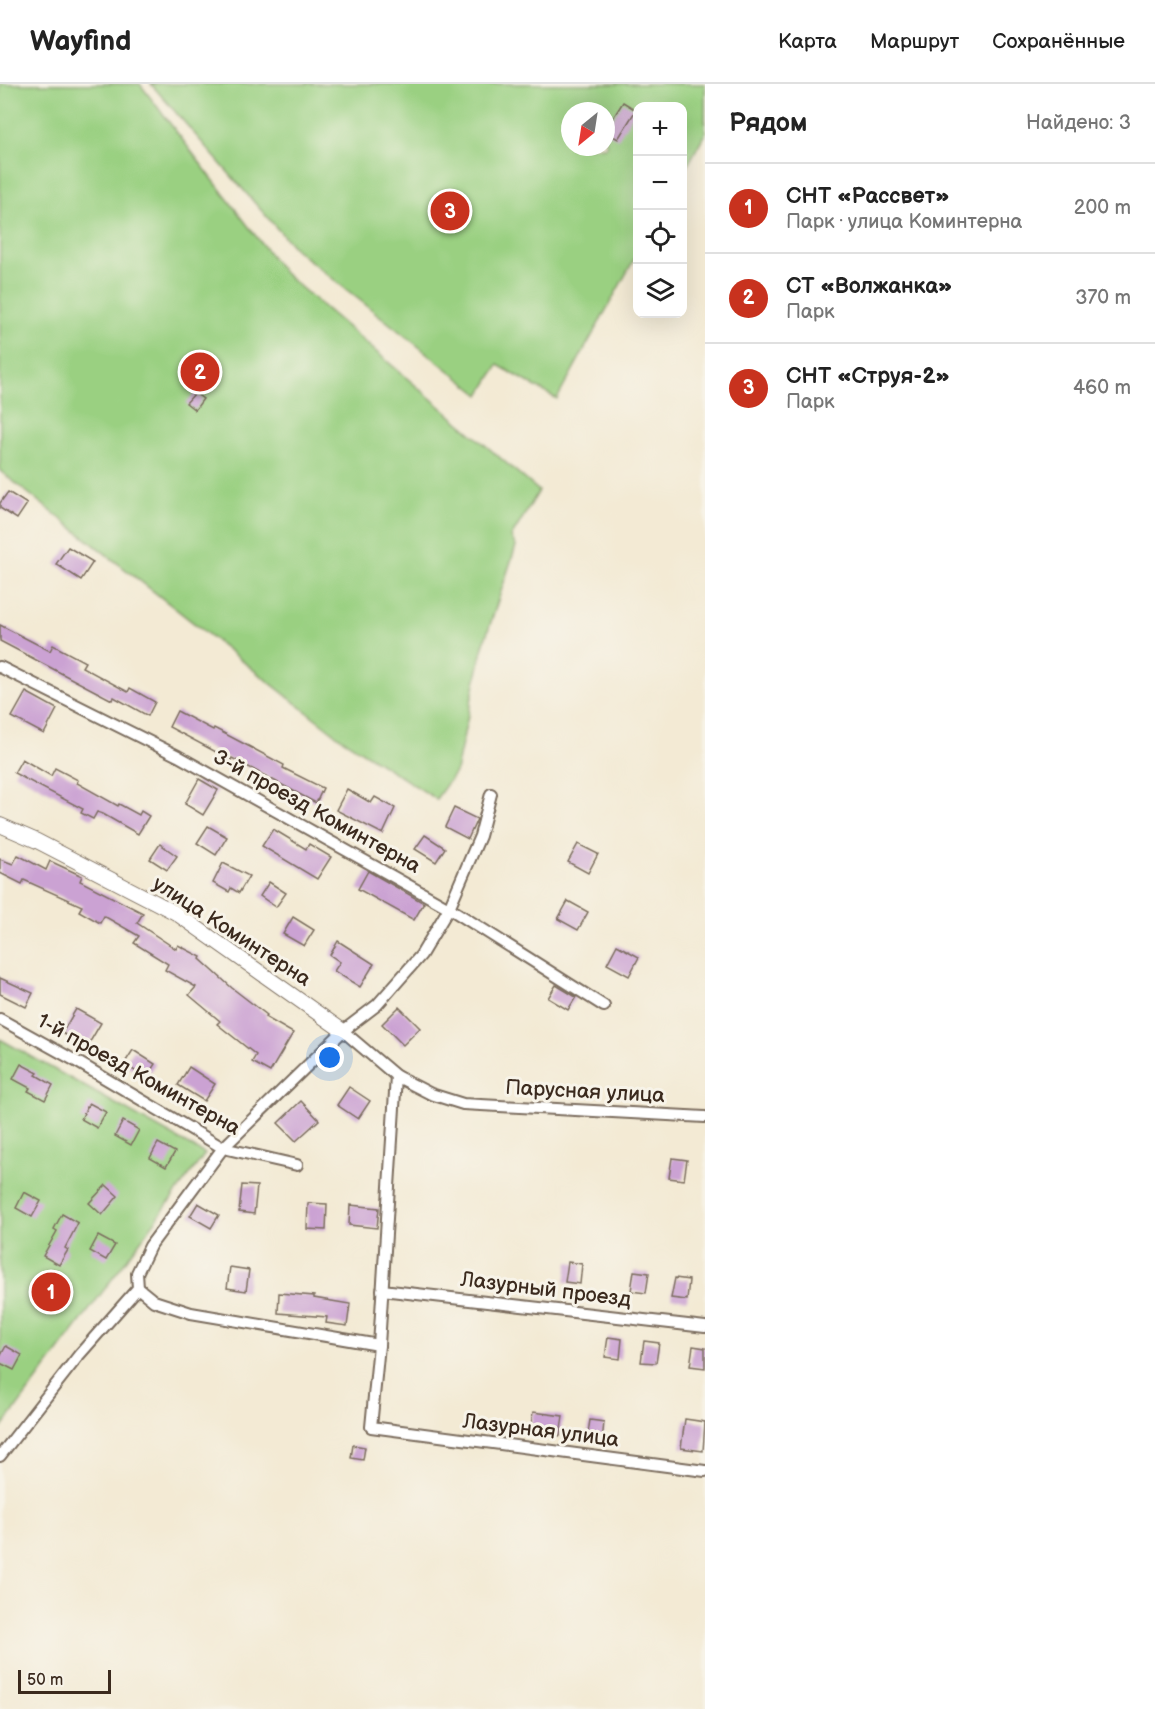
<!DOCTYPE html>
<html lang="ru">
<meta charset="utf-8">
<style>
:root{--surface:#fff;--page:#f6f6f6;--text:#222;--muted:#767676;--line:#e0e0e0;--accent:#c8321e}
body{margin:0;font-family:"Balsamiq Sans",sans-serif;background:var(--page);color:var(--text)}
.controls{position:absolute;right:18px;top:18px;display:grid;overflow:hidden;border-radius:12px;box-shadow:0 6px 24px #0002}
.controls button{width:54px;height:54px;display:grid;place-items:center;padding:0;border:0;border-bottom:2px solid var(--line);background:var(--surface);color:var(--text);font:30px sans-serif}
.compass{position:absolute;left:561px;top:18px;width:54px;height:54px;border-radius:50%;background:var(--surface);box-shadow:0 6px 24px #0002;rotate:210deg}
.scale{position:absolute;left:18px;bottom:15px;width:93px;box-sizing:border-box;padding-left:6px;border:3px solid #3b2a1e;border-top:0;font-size:16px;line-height:21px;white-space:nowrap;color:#3b2a1e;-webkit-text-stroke:4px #f7f3e8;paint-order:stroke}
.you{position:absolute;left:330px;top:974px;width:21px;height:21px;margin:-15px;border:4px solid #fff;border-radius:50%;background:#1a73e8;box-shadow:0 0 0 9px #1a73e833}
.badge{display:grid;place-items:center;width:39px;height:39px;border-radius:50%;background:var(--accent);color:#fff;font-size:20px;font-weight:700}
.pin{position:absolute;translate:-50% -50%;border:3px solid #fff;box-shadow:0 2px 6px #0006}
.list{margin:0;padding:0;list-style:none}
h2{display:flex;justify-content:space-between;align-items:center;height:78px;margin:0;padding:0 24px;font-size:26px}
h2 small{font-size:20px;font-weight:400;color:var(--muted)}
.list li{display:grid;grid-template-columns:39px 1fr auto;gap:18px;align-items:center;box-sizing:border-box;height:90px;padding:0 24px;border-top:2px solid var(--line)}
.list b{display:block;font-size:22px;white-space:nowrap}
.list p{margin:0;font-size:20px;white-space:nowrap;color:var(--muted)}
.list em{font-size:20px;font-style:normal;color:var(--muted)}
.icon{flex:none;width:33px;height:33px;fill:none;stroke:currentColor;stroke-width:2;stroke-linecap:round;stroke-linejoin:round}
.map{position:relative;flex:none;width:705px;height:1625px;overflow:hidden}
header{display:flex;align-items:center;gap:36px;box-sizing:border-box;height:84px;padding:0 30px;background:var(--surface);border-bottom:2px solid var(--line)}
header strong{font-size:28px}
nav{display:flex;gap:33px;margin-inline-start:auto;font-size:21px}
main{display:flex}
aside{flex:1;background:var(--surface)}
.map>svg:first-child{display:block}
.green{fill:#9ad081;stroke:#6a7d50;stroke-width:1.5;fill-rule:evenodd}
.building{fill:#cba2d3}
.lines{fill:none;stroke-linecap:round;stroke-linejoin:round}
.minor-casing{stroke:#7b6d5e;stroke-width:14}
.tertiary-casing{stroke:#7b6d5e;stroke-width:16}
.minor{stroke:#fff;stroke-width:10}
.tertiary{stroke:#fff;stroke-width:14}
.labels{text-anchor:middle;stroke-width:6;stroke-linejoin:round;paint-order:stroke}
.street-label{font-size:21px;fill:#3b2a1e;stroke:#f7f3e8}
</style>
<header>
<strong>Wayfind</strong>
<nav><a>Карта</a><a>Маршрут</a><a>Сохранённые</a></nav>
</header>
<main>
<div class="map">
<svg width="705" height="1625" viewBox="0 0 705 1625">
<rect width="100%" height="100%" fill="#f7f3e8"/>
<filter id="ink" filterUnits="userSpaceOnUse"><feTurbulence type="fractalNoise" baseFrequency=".0167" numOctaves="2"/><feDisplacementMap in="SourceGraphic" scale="12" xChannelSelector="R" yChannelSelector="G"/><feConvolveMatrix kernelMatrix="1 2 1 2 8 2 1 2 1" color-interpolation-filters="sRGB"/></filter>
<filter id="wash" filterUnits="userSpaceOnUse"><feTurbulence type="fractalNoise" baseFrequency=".008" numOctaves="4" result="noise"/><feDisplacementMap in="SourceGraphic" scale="24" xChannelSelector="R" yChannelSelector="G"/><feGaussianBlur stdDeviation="1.35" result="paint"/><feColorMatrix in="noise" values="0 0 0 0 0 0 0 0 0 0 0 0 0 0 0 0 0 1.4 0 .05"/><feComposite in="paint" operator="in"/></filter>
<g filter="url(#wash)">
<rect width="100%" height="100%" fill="#f3ead4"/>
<g class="green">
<polygon points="0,0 140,0 284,189 539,407 511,453 516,462 483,562 456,687 436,715 339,653 0,387"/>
<path d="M151 0H705V49L683 90 682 22H638L637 170 557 315 498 281 480 311 295 165ZM570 27H606V63H570Z"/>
<polygon points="0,955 205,1070 0,1346"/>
</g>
<g id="blocks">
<g class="building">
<polygon points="623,18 636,26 618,55 606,48 606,45"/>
<polygon points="195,309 203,315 195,326 186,319"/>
<polygon points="8,408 27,420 17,435 0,424 0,419"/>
<polygon points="68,463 93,478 81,496 56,480"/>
<polygon points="0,541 50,567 53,561 85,578 82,583 128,608 130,604 155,618 148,632 114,613 112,616 0,557"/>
<polygon points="26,608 57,625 44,650 12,633"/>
<polygon points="177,627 213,646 214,644 252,664 284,681 283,684 323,704 316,719 232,674 231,676 169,643"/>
<polygon points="22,675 51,692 55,684 78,696 77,699 118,722 119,720 139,731 141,727 149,732 138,750 103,730 97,728 93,735 81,729 83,725 14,689"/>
<polygon points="199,695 218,706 203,731 185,720"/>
<polygon points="347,705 371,719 375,713 395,724 383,750 336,726"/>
<polygon points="454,724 477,735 468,755 445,743"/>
<polygon points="208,742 227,753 216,771 197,759"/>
<polygon points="273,745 306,765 309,760 331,773 317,795 262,762"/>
<polygon points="425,751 445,764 436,778 415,765"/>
<polygon points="160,760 177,772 167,786 150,775"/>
<polygon points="578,760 598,770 588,789 568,778"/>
<polygon points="18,771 46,786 50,777 82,792 80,797 143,829 137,839 176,865 178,861 201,873 200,875 232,904 267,931 265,933 293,949 270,988 252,978 256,971 217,940 220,937 189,911 196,903 165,886 168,880 134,859 139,852 104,832 100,839 79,827 82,822 24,796 22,800 0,789 0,775 13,780"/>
<polygon points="223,779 249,792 239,809 231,804 229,808 213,799"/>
<polygon points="368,787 424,819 414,836 358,805"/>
<polygon points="269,798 286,809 276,823 260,812"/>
<polygon points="568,817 588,828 578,846 558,835"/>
<polygon points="293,833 314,846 304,862 283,850"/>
<polygon points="338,857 374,880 360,903 334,887 340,878 330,871"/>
<polygon points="617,861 639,873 629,892 607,880"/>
<polygon points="0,894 33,909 26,923 0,910"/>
<polygon points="556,901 576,913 568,926 548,914"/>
<polygon points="399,923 420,944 403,961 382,940"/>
<polygon points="76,925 101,939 87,963 62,949"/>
<polygon points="133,966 155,980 146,994 124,980"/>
<polygon points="21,980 38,989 36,991 53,1001 45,1016 28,1007 30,1004 13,995"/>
<polygon points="189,983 215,1000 204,1017 178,1001"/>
<polygon points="349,1003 370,1017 358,1035 337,1021"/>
<polygon points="301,1017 319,1036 296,1057 278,1039"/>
<polygon points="89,1019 106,1028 97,1044 81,1035"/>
<polygon points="123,1037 139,1046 131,1061 115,1052"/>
<polygon points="158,1059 175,1068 166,1083 150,1074"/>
<polygon points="672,1074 687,1076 684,1096 669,1094"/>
<polygon points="106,1101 118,1112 102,1131 89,1119"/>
<polygon points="242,1101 257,1102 254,1130 239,1128"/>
<polygon points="24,1108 41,1117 32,1133 16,1124"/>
<polygon points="198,1119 219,1131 211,1144 190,1132"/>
<polygon points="308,1119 327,1120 326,1146 307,1145"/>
<polygon points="350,1121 379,1124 377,1144 349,1141"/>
<polygon points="62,1130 78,1139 65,1164 68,1166 59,1181 43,1172 57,1147 54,1145"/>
<polygon points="98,1152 115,1161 106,1176 90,1167"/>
<polygon points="568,1178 582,1180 580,1200 565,1198"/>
<polygon points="230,1183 249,1186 246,1207 227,1204"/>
<polygon points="634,1187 649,1189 646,1209 631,1207"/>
<polygon points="675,1194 689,1196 687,1216 671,1214"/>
<polygon points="279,1209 314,1212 314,1214 350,1220 347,1242 326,1239 327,1233 278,1229"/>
<polygon points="608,1253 622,1255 620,1275 605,1273"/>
<polygon points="644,1257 659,1259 656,1279 641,1278"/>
<polygon points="6,1262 22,1271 14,1286 0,1279 0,1273"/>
<polygon points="693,1262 705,1264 705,1284 690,1282"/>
<polygon points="533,1328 563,1332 560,1352 530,1348"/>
<polygon points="685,1335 705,1338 703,1367 681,1364"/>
<polygon points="590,1336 604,1338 602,1358 587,1356"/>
<polygon points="353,1361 365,1363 363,1376 351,1374"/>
</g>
</g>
</g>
<g filter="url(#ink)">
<use href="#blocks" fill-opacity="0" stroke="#7b6d5e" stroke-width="1.5"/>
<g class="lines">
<g class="minor-casing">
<g id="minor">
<polyline points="0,583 178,672 449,824 604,922"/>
<polyline points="0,935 74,976 223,1064 297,1081"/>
<polyline points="343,947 396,992 431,1010 463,1020 705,1033"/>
<polyline points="396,992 379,1261 371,1343 705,1387"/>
<polyline points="138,1204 154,1217 191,1229 379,1261"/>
<polyline points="382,1206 705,1243"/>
<polyline points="0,1372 79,1271 138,1204 137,1189 150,1162 223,1064 343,947 377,921 421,871 449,824 480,752 491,710"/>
</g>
</g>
<g class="tertiary-casing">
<polyline id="tertiary" points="0,741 37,757 176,829 343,947"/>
</g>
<use href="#minor" class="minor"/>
<use href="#tertiary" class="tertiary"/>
</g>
</g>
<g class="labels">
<g class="street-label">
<text transform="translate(317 727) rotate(29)" y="7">3-й проезд Коминтерна</text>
<text transform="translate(232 847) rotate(33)" y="7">улица Коминтерна</text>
<text transform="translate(139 990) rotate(29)" y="7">1-й проезд Коминтерна</text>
<text transform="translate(585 1007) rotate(3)" y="7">Парусная улица</text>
<text transform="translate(546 1205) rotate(7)" y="7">Лазурный проезд</text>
<text transform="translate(541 1346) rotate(7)" y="7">Лазурная улица</text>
</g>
</g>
</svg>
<div class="controls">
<button>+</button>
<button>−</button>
<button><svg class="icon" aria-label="locate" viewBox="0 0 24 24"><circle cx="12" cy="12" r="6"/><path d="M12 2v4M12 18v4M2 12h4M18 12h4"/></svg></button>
<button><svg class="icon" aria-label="layers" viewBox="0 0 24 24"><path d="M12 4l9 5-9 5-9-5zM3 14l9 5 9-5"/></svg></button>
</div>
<svg class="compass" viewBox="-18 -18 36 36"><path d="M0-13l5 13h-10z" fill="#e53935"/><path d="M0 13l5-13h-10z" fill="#767676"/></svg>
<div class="scale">50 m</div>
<div class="you"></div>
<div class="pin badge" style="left:51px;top:1208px">1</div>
<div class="pin badge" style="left:200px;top:288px">2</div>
<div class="pin badge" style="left:450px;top:127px">3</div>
</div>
<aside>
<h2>Рядом<small>Найдено: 3</small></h2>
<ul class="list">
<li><span class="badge">1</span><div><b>СНТ «Рассвет»</b><p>Парк · улица Коминтерна</p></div><em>200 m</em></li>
<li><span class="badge">2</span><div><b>СТ «Волжанка»</b><p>Парк</p></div><em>370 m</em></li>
<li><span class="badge">3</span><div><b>СНТ «Струя-2»</b><p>Парк</p></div><em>460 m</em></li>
</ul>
</aside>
</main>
